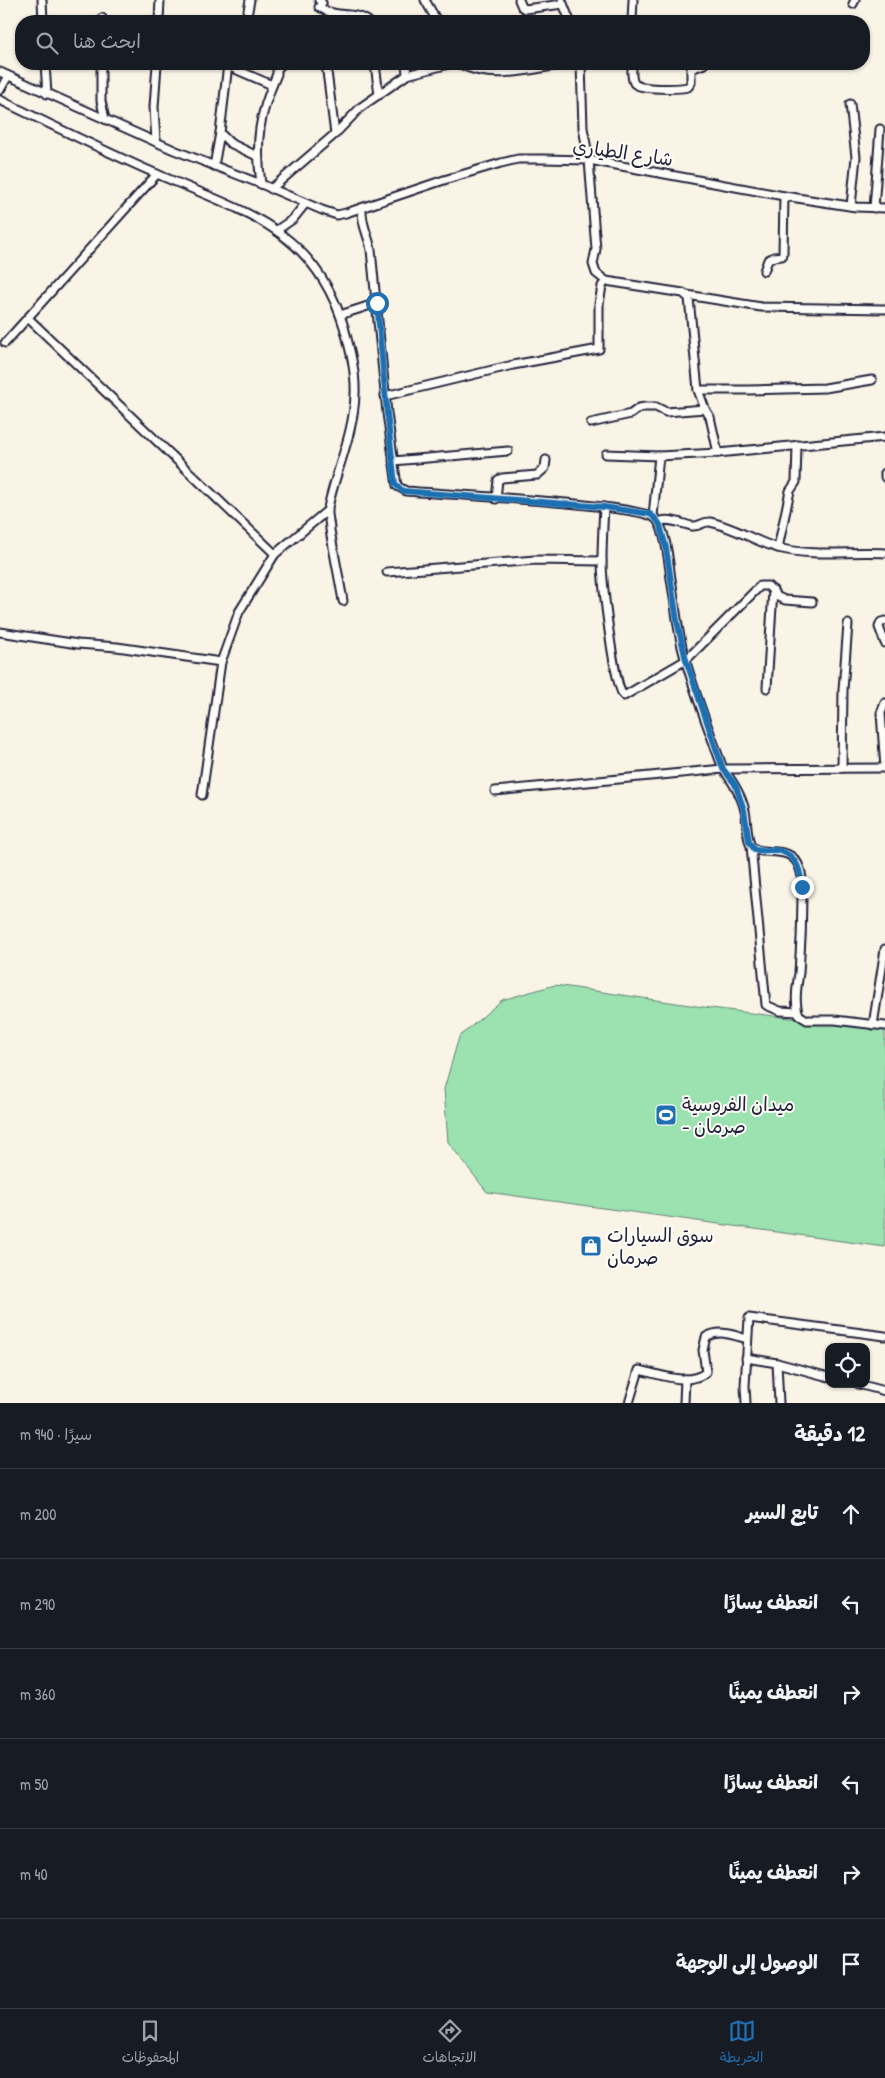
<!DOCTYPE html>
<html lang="ar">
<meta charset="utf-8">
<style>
:root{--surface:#171b24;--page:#242831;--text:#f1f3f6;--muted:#9ea1a6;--line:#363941;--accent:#1f6fb2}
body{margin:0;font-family:"Patrick Hand","Playpen Sans Arabic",sans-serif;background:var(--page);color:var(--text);direction:rtl}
.controls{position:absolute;right:15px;bottom:15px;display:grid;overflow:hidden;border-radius:10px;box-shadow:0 1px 4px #0004}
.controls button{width:45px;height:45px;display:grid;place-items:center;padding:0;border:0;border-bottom:1px solid var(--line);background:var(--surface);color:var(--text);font:25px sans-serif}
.stop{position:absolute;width:15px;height:15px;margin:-11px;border:4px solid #1f6fb2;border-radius:50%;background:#fff}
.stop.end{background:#1f6fb2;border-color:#fff;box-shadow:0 1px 5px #0008}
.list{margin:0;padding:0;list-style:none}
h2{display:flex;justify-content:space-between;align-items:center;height:65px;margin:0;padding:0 20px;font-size:21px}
h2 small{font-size:16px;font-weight:400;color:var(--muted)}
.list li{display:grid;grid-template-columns:32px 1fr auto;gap:15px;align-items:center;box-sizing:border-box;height:90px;padding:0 20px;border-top:1px solid var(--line)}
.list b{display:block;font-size:19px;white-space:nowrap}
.list em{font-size:16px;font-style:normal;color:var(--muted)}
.icon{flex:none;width:28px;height:28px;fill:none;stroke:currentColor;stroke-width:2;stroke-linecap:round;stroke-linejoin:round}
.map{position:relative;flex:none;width:885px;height:1403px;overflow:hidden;direction:ltr}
.search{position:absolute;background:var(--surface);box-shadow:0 1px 4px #0004;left:15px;right:15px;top:15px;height:55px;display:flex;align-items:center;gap:12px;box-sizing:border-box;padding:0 18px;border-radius:20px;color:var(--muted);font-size:19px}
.sheet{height:605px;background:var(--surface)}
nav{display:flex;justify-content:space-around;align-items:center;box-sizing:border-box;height:70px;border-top:1px solid var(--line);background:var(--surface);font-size:14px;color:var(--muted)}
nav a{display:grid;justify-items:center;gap:2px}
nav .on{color:var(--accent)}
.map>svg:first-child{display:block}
.grass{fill:#9ce2b0;stroke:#5f8276}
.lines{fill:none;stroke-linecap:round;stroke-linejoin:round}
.minor-casing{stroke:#22223b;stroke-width:11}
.minor{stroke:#fdfcf7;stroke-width:7}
.route{stroke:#1f6fb2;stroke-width:6}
.labels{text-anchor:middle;stroke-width:4;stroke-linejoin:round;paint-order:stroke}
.street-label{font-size:19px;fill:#22223b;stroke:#fdfcf7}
.poi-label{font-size:19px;fill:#22223b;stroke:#fdfcf7;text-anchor:start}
</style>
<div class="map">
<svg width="885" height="1403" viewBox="0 0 885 1403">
<rect width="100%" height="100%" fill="#f9f4e6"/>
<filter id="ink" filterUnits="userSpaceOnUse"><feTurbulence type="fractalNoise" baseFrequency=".02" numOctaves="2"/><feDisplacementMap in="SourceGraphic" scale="10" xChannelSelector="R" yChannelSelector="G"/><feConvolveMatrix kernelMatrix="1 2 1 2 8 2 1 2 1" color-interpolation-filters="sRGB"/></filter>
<g filter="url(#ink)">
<polygon class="grass" points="555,985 703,1007 885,1030 885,1247 487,1192 448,1142 444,1089 459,1037 502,1000"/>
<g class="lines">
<g class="minor-casing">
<g id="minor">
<polyline points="42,0 43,21"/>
<path d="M319 0 322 3 319 7C336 19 356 11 368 21"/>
<polyline points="425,0 437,21"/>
<polyline points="519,0 522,7 525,9 563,4"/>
<polyline points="562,1 570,21"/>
<polyline points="853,4 855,0"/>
<polyline points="102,21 102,18"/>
<polyline points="159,21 160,0"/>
<polyline points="246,21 250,0"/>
<polyline points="632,21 633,0"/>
<polyline points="45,64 47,94"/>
<polyline points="101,64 101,101 105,119"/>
<polyline points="326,64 335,134"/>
<polyline points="375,64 379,95"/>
<polyline points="406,64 407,75"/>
<path d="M460 64C491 81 533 69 566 64"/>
<polyline points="581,64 583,128 589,160 596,249 593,264 596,273 606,281 683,293 689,298 698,390 705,409 710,417 718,453"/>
<path d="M632 64C632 69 631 79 634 83 638 90 680 89 688 87L691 83V69L704 64"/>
<polyline points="228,66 272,85"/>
<polyline points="0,72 174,150 261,184 322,210 337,215 346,213 444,180 501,163 518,159 542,159 589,160 784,196 856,207 885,208"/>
<polyline points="0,90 8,76"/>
<path d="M0 100C52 125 104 151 157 174 242 211 314 228 344 327 350 349 356 372 355 394 354 434 336 469 328 508 327 514 330 523 330 530 334 554 339 577 343 601"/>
<polyline points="850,104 856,157 851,206"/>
<polyline points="220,133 230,143 257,156"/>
<polyline points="156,142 154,107 157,64"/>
<polyline points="214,166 220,133 228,64"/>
<path d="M261 184C255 140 259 115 277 74V69L282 64"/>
<polyline points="271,189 335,134 361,107 407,75 449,64"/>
<path d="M362 208C361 225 368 233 371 250L387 413 397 486 406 491C441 494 639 504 655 518 666 527 669 565 671 579 675 602 677 625 682 647 692 688 709 729 723 769 734 783 744 799 746 817 747 826 747 835 750 844 757 860 791 840 800 869 803 877 802 888 802 896 802 922 801 947 799 973 797 986 794 1002 799 1015L807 1020H835L885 1026"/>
<polyline points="874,208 880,129"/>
<polyline points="277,230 293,219 305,204"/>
<polyline points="764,271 768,260 774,257 782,256 783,253 784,196"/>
<polyline points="687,295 761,307 885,309"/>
<polyline points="340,315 377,303"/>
<polyline points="28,318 275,554"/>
<polyline points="5,343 157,174"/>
<polyline points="698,390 748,390 825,388 872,380"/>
<polyline points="385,396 513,365 599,349 599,304 602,286 606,281"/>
<polyline points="591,423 631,414 639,408 645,407 656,407 666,412 705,409"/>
<polyline points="606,454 659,456"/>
<polyline points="393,461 508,451"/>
<polyline points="885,477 885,473"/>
<polyline points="496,499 498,480 502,478 537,475 545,468 546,460"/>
<path d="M604 507C603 525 602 543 602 561 602 579 614 689 624 696L686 660 760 586H768L778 597 785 600 812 602"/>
<polyline points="653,516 659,456 718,453 885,437"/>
<path d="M659 522C668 517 682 524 692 526 700 527 703 521 710 522 734 527 754 541 778 548 813 557 850 551 885 553"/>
<polyline points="778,548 790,491 796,482 797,445"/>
<polyline points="387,572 535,560 602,561"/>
<polyline points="885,621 881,622 879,627 885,643"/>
<polyline points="0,632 78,644 117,647 221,662"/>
<polyline points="767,688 773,590"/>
<polyline points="842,768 843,690 848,624"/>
<polyline points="885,768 881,713 885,703"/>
<polyline points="495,791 723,769 885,768"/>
<polyline points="202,795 221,662 239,612 275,554 328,510"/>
<polyline points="751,846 766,1005 780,1011 798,1012"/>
<polyline points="873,1025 885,949"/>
<polyline points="746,1358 777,1363 829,1377"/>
<polyline points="777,1363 779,1403"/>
<polyline points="858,1384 885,1391"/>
<path d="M629 1403 639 1370C659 1374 689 1387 706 1372L703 1350 706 1337C720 1329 733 1335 747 1339"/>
<polyline points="684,1403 685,1379"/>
<polyline points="746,1403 745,1386 749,1318 885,1336"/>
</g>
</g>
<use href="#minor" class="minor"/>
</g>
</g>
<g class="lines" filter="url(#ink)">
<path class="route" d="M377 303 387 413 395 484 403 491 604 507 650 514 656 519 660 525 666 548 677 621 686 660 723 769 735 784 744 810 749 842 755 850C762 851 768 850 775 850 796 852 801 870 802 887"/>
</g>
<defs>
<g id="stadium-square" transform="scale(1.125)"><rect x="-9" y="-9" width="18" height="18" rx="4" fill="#1f6fb2" stroke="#fdfcf7"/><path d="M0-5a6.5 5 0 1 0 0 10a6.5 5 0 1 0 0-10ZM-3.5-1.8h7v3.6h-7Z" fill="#fff"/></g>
<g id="shop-square" transform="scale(1.125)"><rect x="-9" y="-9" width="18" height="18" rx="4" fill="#1f6fb2" stroke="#fdfcf7"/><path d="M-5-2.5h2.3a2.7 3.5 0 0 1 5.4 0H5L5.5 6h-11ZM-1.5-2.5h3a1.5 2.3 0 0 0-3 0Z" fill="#fff"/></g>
</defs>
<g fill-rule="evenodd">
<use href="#stadium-square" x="666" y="1115"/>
<use href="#shop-square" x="591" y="1246"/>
</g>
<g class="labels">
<g class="street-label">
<text transform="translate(623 152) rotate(8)" y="7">شارع الطياري</text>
</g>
<g class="poi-label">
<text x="682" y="1111">ميدان الفروسية<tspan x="682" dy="22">- صرمان</tspan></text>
<text x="607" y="1242">سوق السيارات<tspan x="607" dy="22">صرمان</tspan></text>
</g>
</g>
</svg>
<div class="controls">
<button><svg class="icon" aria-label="locate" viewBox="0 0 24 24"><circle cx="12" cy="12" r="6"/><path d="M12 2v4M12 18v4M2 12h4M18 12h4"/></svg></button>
</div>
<div class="stop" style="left:377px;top:303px"></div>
<div class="stop end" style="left:802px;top:887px"></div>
<div class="search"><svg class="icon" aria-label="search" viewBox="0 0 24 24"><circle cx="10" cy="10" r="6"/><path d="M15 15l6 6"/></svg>ابحث هنا</div>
</div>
<section class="sheet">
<h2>12 دقيقة<small>سيرًا · 940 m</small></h2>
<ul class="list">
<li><svg class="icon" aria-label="ahead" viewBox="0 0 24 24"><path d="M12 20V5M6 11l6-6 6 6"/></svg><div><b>تابع السير</b></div><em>200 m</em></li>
<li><svg class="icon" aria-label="left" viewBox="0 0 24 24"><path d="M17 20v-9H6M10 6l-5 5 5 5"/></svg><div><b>انعطف يسارًا</b></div><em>290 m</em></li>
<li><svg class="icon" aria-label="right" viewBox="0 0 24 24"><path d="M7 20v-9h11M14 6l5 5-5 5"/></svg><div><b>انعطف يمينًا</b></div><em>360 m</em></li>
<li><svg class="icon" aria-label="left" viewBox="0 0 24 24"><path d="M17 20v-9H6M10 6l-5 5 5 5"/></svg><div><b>انعطف يسارًا</b></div><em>50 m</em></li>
<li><svg class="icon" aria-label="right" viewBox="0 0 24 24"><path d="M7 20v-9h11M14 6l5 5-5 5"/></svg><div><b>انعطف يمينًا</b></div><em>40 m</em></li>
<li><svg class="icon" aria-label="arrive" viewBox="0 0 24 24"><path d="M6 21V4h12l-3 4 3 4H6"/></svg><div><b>الوصول إلى الوجهة</b></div></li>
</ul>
</section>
<nav>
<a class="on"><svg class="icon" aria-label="map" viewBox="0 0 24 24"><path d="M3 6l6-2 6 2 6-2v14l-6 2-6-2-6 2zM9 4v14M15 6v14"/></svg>الخريطة</a>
<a><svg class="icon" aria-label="directions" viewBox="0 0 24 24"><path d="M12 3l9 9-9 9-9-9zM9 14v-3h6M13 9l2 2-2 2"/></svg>الاتجاهات</a>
<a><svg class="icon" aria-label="saved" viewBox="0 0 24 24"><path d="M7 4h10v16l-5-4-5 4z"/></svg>المحفوظات</a>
</nav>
